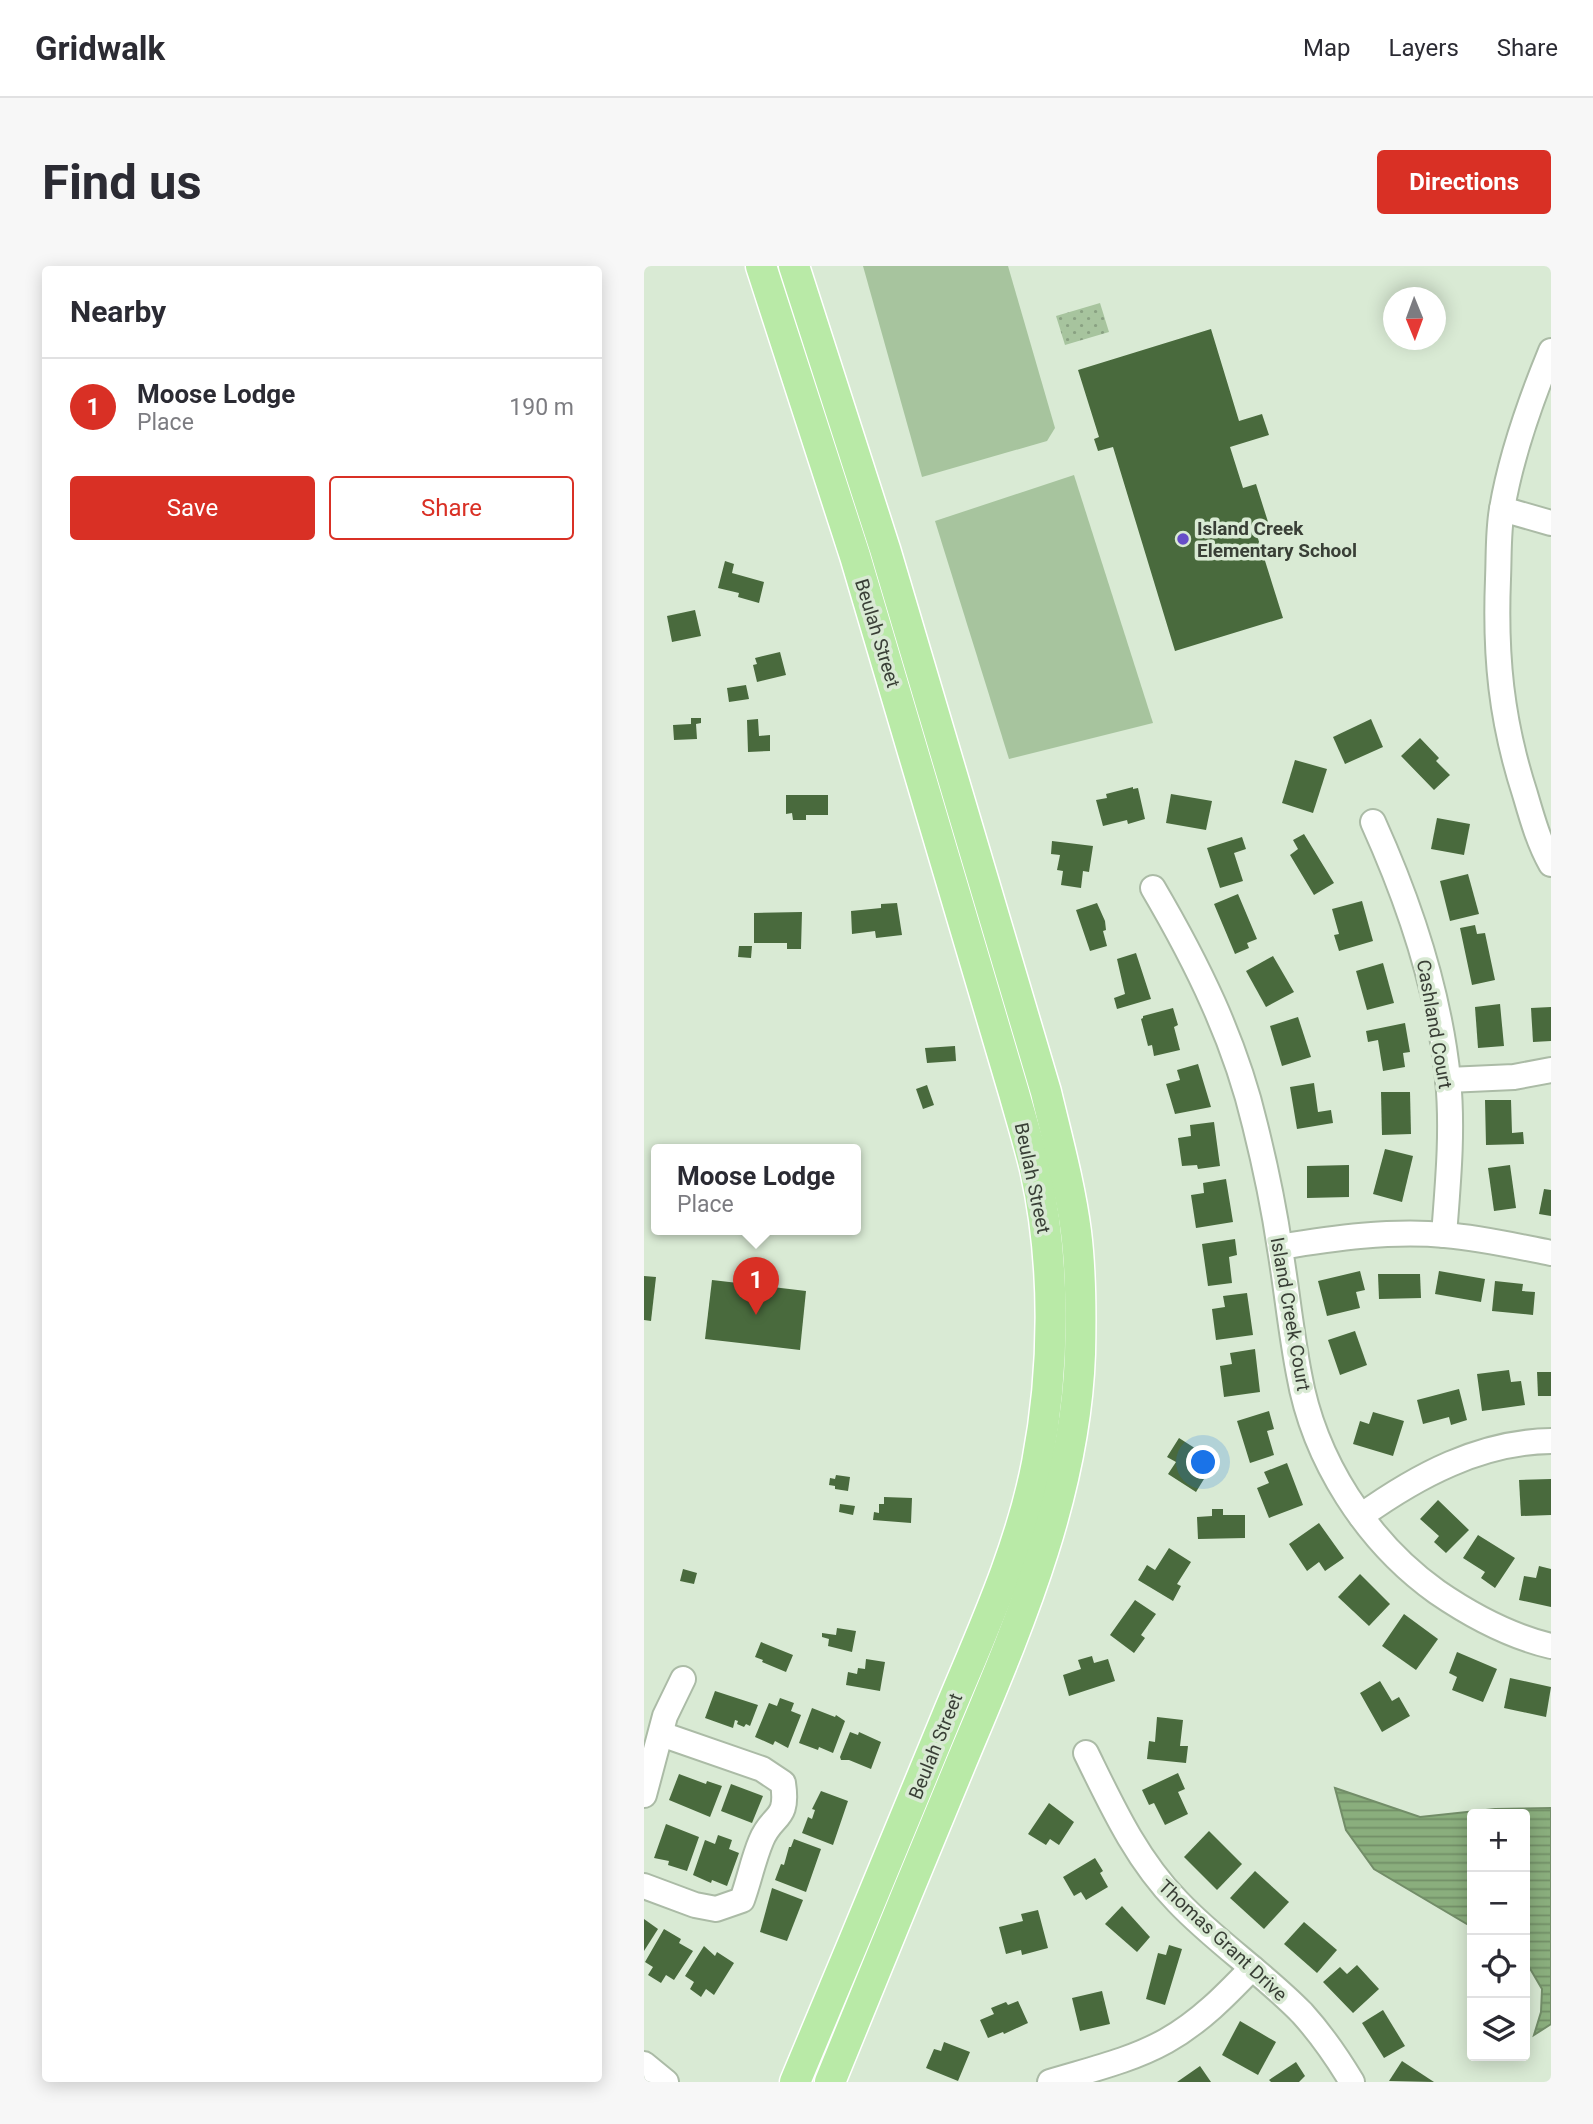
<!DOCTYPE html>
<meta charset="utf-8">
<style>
:root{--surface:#fff;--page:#f7f7f7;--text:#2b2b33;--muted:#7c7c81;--line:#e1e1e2;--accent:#d93025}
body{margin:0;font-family:Roboto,sans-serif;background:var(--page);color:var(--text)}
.controls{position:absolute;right:21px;bottom:21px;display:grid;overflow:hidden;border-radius:7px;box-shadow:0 4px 18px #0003}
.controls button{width:63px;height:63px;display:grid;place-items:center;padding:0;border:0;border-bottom:2px solid var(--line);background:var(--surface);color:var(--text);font:35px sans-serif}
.compass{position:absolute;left:739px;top:21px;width:63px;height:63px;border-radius:50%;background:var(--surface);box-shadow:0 4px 18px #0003;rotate:179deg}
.you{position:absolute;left:560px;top:1197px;width:24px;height:24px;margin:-18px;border:5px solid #fff;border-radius:50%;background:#1a73e8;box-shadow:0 0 0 10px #1a73e833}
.badge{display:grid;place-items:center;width:46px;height:46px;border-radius:50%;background:var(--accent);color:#fff;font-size:23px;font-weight:700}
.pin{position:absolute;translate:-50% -58px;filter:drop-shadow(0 2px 4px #0008)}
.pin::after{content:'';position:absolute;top:37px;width:24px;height:21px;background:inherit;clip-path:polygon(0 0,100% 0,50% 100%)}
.popup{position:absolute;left:7px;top:878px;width:210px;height:91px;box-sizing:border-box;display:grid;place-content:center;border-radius:7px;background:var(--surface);filter:drop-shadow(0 2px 5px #0005);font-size:23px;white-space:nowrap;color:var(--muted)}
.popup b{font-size:26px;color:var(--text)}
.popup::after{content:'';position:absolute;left:50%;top:100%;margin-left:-14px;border:14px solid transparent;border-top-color:var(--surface)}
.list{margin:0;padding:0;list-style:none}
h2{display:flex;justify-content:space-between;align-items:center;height:91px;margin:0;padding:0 28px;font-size:30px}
h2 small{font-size:23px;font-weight:400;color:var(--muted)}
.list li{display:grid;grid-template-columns:46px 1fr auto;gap:21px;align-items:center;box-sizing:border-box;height:98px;padding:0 28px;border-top:2px solid var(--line)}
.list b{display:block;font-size:26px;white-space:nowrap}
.list p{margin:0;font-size:23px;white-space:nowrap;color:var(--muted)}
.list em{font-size:23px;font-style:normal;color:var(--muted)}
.actions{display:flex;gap:14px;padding:21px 28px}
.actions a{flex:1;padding:16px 0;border:2px solid var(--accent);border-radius:7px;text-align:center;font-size:24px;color:var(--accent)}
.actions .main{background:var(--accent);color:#fff}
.icon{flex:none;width:38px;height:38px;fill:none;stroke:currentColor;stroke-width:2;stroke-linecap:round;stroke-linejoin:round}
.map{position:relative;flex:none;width:907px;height:1816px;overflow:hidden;border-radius:7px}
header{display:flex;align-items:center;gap:42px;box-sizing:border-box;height:98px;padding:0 35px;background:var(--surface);border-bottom:2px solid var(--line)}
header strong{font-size:33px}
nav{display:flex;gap:38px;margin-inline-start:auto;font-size:24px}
.intro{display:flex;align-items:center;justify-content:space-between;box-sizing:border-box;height:168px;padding:0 42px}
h1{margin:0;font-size:49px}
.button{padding:18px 32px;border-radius:7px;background:var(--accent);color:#fff;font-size:24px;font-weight:700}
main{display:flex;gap:42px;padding:0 42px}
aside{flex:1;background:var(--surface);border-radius:7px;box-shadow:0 4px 18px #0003}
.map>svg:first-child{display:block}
.grass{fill:url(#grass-dots)}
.garden{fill:#a7c49e}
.water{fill:url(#water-rules);stroke:#728d68;stroke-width:2}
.building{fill:#496a3d}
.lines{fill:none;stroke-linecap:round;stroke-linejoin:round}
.minor-casing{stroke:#abbba6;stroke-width:28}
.major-casing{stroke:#fff;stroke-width:33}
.minor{stroke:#fff;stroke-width:24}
.major{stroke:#b9eaa7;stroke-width:30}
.poi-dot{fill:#674ec8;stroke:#d9ead4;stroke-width:2.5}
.labels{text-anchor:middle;stroke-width:7;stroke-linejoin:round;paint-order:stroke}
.poi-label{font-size:19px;font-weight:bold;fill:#393f36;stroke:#d9ead4;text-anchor:start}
.street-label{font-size:19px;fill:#393f36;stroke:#d9ead4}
</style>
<header>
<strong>Gridwalk</strong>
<nav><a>Map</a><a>Layers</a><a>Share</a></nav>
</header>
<div class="intro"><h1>Find us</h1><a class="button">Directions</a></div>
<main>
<aside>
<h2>Nearby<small></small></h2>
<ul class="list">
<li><span class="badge">1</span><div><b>Moose Lodge</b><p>Place</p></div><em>190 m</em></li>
</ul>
<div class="actions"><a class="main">Save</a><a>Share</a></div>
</aside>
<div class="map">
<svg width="907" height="1816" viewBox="0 0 907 1816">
<defs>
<pattern id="grass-dots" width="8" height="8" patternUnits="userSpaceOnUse" patternTransform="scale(1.75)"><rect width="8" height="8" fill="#a7c49e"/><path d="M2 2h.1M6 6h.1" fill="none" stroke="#89a182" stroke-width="1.8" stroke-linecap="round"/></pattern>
<pattern id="water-rules" width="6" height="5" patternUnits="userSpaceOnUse" patternTransform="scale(1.75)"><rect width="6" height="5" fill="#8aae7d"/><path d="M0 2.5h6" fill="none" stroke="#728f67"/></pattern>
</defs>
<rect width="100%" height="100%" fill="#d9ead4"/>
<polygon class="grass" points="456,37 465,66 421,79 412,50"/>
<g class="garden">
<polygon points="219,0 364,0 411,162 403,175 278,211"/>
<polygon points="430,209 509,457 365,493 291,255"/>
</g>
<polygon class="water" points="691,1522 776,1551 851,1543 907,1542 907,1758 890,1769 897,1746 898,1723 881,1694 881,1548 828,1548 828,1661 730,1603 702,1564"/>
<g class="building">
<polygon points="567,63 595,155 618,148 625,169 586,181 599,222 612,218 625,259 611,263 639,352 531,385 469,181 454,185 450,173 455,171 434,104"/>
<polygon points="81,295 90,298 88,307 120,316 115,337 94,331 95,327 74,322"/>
<polygon points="51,344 57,370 28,376 23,350"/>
<polygon points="136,386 142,409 113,416 109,399 113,398 111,392"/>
<polygon points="102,419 105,433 85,436 83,422"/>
<polygon points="47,452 57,452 57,457 52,458 53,473 30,474 29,459 47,458"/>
<polygon points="114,453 115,470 126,469 126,485 104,486 103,454"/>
<polygon points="727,453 739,481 701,498 689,471"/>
<polygon points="776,472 795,492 792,495 806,509 790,524 757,490"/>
<polygon points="651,494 683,503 669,547 638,537"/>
<polygon points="489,521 489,523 494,522 501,553 484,558 483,554 459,560 452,534 463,532 462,528"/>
<polygon points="527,528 568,535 562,564 522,557"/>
<polygon points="142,529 184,529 184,549 162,549 162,554 149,554 148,547 142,548"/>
<polygon points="793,552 826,558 820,589 787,583"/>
<polygon points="660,568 690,617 670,629 646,589 654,583 649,574"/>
<polygon points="598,571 602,583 590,587 599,615 576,622 563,582"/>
<polygon points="408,575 449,580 445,606 439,605 437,622 417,619 419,605 413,604 416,589 407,588"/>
<polygon points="824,608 835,648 806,655 796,615"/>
<polygon points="594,628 613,673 603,677 605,682 591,688 570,638"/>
<polygon points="718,635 729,675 695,685 690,669 695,668 688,643"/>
<polygon points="253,637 258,669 232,672 231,665 208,668 207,645 237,642 237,638"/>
<polygon points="453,637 461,655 462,664 459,665 463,680 446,685 432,644"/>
<polygon points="158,646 157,683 143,683 143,677 110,677 110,647"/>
<polygon points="831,659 833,668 841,667 851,714 828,719 816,662"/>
<polygon points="95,680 108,680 107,692 94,691"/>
<polygon points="492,687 507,733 473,743 470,732 481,728 473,693"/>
<polygon points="629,690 650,726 622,741 602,705"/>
<polygon points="739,697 750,737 723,744 712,705"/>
<polygon points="856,738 860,780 834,782 831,741"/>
<polygon points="907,741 907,775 889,776 887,742"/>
<polygon points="529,742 534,759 530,761 536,784 510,790 508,779 504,780 497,753 499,752 499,750"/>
<polygon points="654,751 667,791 638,800 626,760"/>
<polygon points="761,757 766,786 759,787 761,801 739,805 734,774 724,776 722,765"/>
<polygon points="311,780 312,795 283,797 281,782"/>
<polygon points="554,798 567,841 531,848 522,818 536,814 533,804"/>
<polygon points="670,817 674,846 687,844 689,857 653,863 646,821"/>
<polygon points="283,819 290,839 279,843 272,823"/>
<polygon points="737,826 766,826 767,868 738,869"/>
<polygon points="841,834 867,834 868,867 879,866 880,878 842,879"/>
<polygon points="570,856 576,900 554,903 553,899 538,900 534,872 547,870 546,859"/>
<polygon points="741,883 769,890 758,936 729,928"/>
<polygon points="705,899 705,931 663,932 663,900"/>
<polygon points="866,899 872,942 850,945 844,902"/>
<polygon points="582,913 589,956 552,962 547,929 560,927 559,917"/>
<polygon points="900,923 907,924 907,950 895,948"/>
<polygon points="591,973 593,989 585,991 588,1017 564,1020 558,978"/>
<polygon points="716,1005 721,1024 712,1026 716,1042 683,1050 674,1015"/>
<polygon points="795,1005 841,1013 837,1036 791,1028"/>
<polygon points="734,1008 776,1008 777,1032 735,1033"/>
<polygon points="0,1010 12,1011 7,1055 0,1054"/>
<polygon points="68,1014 162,1025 156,1084 61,1073"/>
<polygon points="851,1015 879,1018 878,1025 891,1026 889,1049 848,1045"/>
<polygon points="603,1027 609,1069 572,1074 568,1043 581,1041 579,1030"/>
<polygon points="711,1065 723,1099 696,1109 684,1074"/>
<polygon points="611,1083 616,1126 580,1131 576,1100 588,1098 586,1087"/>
<polygon points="865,1104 867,1116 877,1115 881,1139 838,1145 833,1108"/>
<polygon points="893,1106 907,1106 907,1130 894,1130"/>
<polygon points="815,1123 823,1154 807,1159 805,1151 779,1158 773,1134"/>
<polygon points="625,1145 630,1163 623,1165 630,1189 606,1197 593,1155"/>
<polygon points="729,1146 760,1155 749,1190 709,1178 716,1155 725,1158"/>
<polygon points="535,1172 571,1195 552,1226 524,1208 532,1196 523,1191"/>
<polygon points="643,1197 659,1239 625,1252 613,1222 625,1217 620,1206"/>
<polygon points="192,1209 206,1211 204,1225 191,1223 191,1220 185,1219 186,1212 191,1213"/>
<polygon points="907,1213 907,1249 877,1250 875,1214"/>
<polygon points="240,1231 268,1232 267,1257 229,1254 230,1246 235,1247 235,1238 240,1238"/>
<polygon points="794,1234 825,1264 802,1287 790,1276 795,1270 776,1253"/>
<polygon points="196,1238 211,1240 209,1249 195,1246"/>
<polygon points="568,1243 579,1243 579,1249 601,1249 601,1272 554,1273 553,1251 568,1250"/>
<polygon points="675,1257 700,1292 681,1305 675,1296 663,1305 645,1278"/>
<polygon points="834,1269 871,1292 851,1322 837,1312 841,1306 819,1292"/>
<polygon points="525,1282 547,1296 533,1318 537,1320 529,1335 494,1314 503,1299 511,1304"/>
<polygon points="895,1300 907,1303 907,1341 875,1334 880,1310 892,1312"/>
<polygon points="39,1303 53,1307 50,1318 36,1315"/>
<polygon points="716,1308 746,1338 725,1360 694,1331"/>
<polygon points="491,1334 512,1348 497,1369 501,1372 490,1387 466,1369"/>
<polygon points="760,1348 794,1373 772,1404 738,1380"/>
<polygon points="193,1362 212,1365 208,1386 184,1380 185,1373 178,1371 178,1367 192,1369"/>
<polygon points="117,1376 149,1389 142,1406 118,1396 119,1394 111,1391"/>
<polygon points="813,1386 853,1403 839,1436 808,1424 813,1411 805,1407"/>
<polygon points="448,1390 450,1397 464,1393 471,1415 425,1430 419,1409 437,1403 434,1394"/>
<polygon points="222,1393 241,1396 236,1425 202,1419 204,1406 213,1408 214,1402 221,1403"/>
<polygon points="866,1412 907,1421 902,1451 860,1442"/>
<polygon points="736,1415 748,1435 755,1431 766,1450 738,1466 716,1427"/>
<polygon points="71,1425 114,1439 106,1460 102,1458 100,1461 93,1458 94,1455 91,1454 89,1462 61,1452"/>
<polygon points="136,1432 150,1437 147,1445 157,1449 144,1482 131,1475 129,1479 111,1471 125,1437 133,1440"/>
<polygon points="168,1442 191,1451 192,1449 201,1455 189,1487 175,1481 174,1484 155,1477"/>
<polygon points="513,1451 539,1454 536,1480 544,1480 542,1497 503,1493 505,1475 511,1476"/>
<polygon points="206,1466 214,1469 215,1466 237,1476 227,1503 205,1494 197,1494 196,1491"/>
<polygon points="534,1507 541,1523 534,1526 544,1548 521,1559 510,1537 505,1539 498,1524"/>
<polygon points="35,1508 62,1518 63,1515 78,1520 66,1551 25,1534"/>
<polygon points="87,1518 119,1530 108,1557 77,1545"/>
<polygon points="177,1525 204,1535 189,1579 158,1567 164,1551 168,1553 171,1544 168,1543"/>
<polygon points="405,1537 430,1556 415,1579 406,1573 402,1579 384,1568"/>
<polygon points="22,1558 55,1571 43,1605 24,1599 25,1595 10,1592"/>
<polygon points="565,1565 598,1598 573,1624 540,1591"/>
<polygon points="74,1569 88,1574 85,1583 95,1587 83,1620 68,1614 67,1617 49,1609 61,1574 71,1578"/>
<polygon points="150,1573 177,1583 162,1626 131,1614 137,1598 140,1599 145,1581 147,1581"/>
<polygon points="451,1592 459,1605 456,1607 464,1621 442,1634 437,1626 430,1630 419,1611"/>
<polygon points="611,1605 645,1636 620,1663 586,1632"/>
<polygon points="128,1622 159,1634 143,1675 116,1666"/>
<polygon points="478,1640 506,1671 493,1686 461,1658"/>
<polygon points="394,1644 404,1682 378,1689 377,1684 362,1688 355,1661 379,1655 377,1648"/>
<polygon points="0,1653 14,1663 0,1685"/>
<polygon points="660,1656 693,1684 673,1707 640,1678"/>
<polygon points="20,1663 37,1673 35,1677 49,1685 30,1714 22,1709 17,1717 4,1709 9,1701 1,1696"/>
<polygon points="525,1679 538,1683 521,1739 502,1733 514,1687 522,1689"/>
<polygon points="60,1680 71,1690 73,1686 90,1697 70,1729 62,1723 57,1731 46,1723 50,1716 41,1710"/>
<polygon points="713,1699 735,1723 709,1747 679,1716 696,1701 703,1708"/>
<polygon points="458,1725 466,1758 436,1765 428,1732"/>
<polygon points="374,1735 384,1757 360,1768 359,1766 344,1772 336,1754 350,1748 347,1742 362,1736 364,1739"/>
<polygon points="739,1744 761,1780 740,1792 718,1757"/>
<polygon points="596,1755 632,1776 614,1809 578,1789"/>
<polygon points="300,1776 326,1786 314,1815 282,1802 290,1783 297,1785"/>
<polygon points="758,1795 790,1816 745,1815"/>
<polygon points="652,1796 661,1810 655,1816 627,1816 625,1814"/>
<polygon points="556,1800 567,1816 533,1816"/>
</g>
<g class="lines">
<g class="minor-casing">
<g id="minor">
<path d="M907 85C886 136 867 189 858 243 854 266 855 289 854 313 851 390 857 454 881 528 888 552 895 577 907 598"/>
<polyline points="858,243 907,257"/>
<path d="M729 556C766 638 795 724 804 813 809 865 804 917 800 969"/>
<path d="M509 622C553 697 591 774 611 859 621 899 630 942 636 983 643 1025 647 1067 655 1108 670 1194 723 1276 793 1326 828 1350 865 1370 907 1380"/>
<polyline points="804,814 870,811 907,804"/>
<path d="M636 981C690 972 747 964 801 969 837 972 872 980 907 987"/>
<path d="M717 1250C773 1210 836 1176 907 1175"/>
<path d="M442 1487C468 1540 492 1593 534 1636 572 1676 619 1707 658 1747 677 1768 693 1791 708 1816"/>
<polyline points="0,1529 21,1450 39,1413"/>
<path d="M0 1620 51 1639 72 1643 98 1634C105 1615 109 1594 117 1575 128 1547 145 1556 139 1517L118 1503 17 1468"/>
<polyline points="0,1798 22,1816"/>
<path d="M406 1816C445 1804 486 1795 522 1775 556 1756 582 1729 608 1702"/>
</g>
</g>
<g class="major-casing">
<g id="major">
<path d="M117 0 211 290 370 827C377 852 385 878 391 903 412 997 411 1103 393 1197 376 1285 337 1368 303 1450 253 1573 202 1694 151 1816"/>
<path d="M150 0 241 283 402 826C413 872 426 919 432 966 437 1006 437 1047 436 1088 431 1233 372 1365 317 1497 273 1603 229 1710 186 1816"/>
</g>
</g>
<use href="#minor" class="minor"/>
<use href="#major" class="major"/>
</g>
<circle class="poi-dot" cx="539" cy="273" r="7"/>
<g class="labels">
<g class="poi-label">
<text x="553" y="269">Island Creek<tspan x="553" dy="22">Elementary School</tspan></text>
</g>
<g class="street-label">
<text transform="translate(234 367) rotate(73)" y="7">Beulah Street</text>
<text transform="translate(791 758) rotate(80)" y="7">Cashland Court</text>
<text transform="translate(389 912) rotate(78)" y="7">Beulah Street</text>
<text transform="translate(647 1048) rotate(80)" y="7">Island Creek Court</text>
<text transform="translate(291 1480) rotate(-68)" y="7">Beulah Street</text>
<text transform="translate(579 1674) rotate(43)" y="7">Thomas Grant Drive</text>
</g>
</g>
</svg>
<div class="controls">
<button>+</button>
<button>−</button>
<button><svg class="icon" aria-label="locate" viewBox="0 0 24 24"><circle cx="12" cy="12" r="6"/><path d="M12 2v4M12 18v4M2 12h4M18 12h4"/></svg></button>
<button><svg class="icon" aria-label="layers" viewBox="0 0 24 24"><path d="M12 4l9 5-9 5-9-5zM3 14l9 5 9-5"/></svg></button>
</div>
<svg class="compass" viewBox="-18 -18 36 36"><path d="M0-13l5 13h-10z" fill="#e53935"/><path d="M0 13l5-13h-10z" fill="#7c7c81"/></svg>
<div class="you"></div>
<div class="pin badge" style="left:112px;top:1049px">1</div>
<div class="popup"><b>Moose Lodge</b>Place</div>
</div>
</main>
